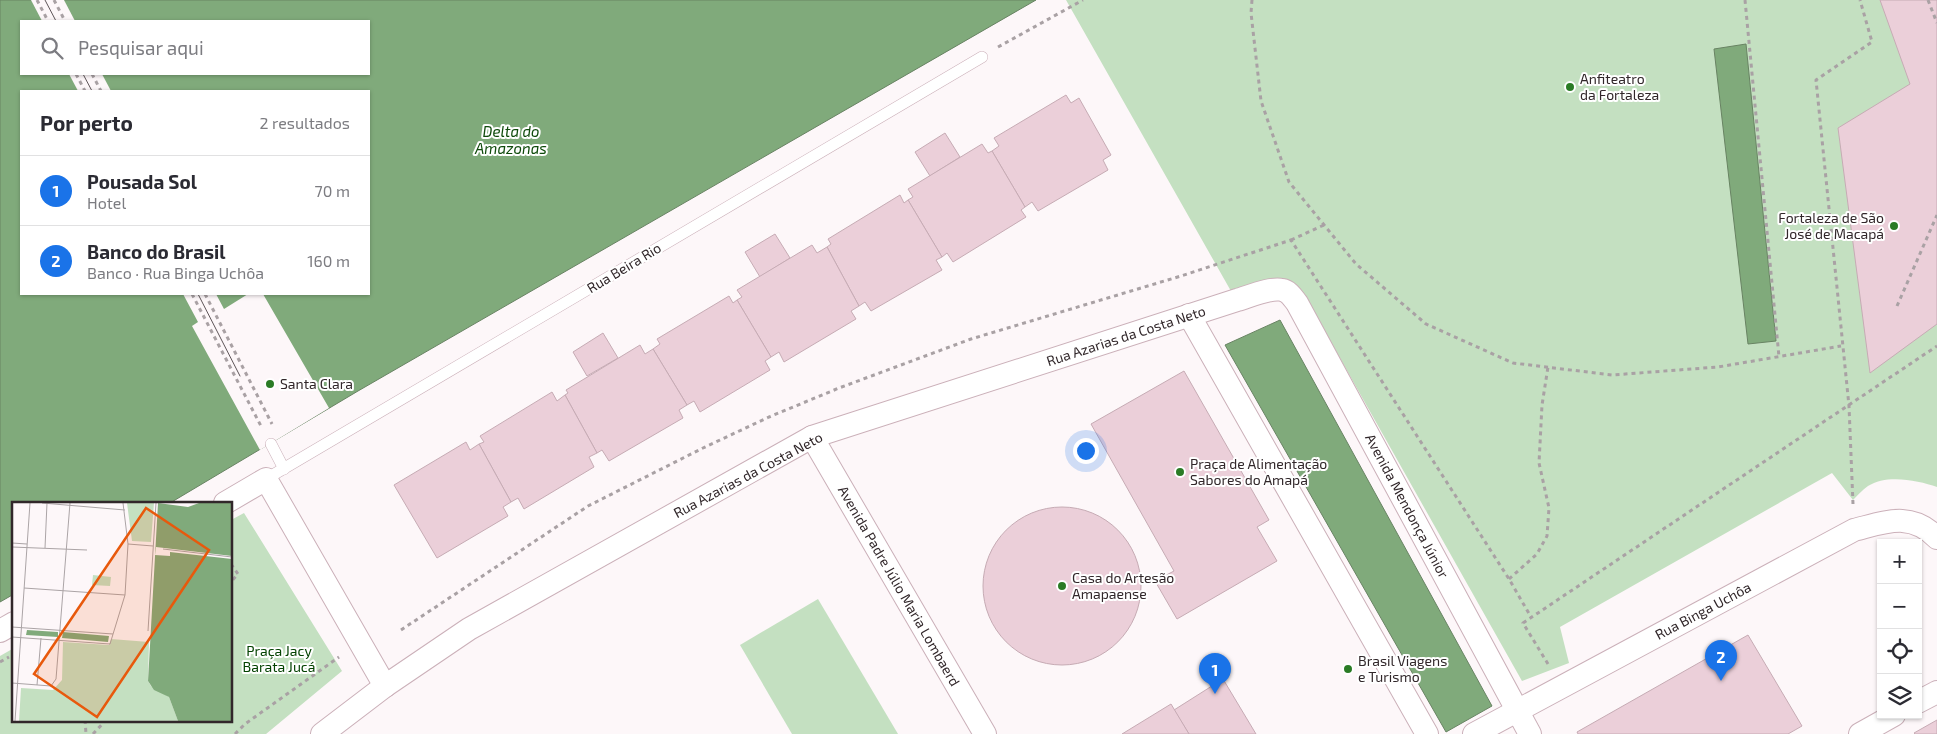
<!DOCTYPE html>
<html lang="pt">
<meta charset="utf-8">
<style>
:root{--surface:#fff;--page:#f2f2f3;--text:#2b2b33;--muted:#7c7c81;--line:#e1e1e2;--accent:#1a73e8}
body{margin:0;font-family:"Exo 2",sans-serif;background:var(--page);color:var(--text)}
.controls{position:absolute;right:15px;bottom:15px;display:grid;overflow:hidden;border-radius:0px;box-shadow:0 1px 4px #0004}
.controls button{width:45px;height:45px;display:grid;place-items:center;padding:0;border:0;border-bottom:1px solid var(--line);background:var(--surface);color:var(--text);font:25px sans-serif}
.you{position:absolute;left:1085px;top:450px;width:18px;height:18px;margin:-12px;border:4px solid #fff;border-radius:50%;background:#1a73e8;box-shadow:0 0 0 8px #1a73e833}
.badge{display:grid;place-items:center;width:32px;height:32px;border-radius:50%;background:var(--accent);color:#fff;font-size:16px;font-weight:700}
.pin{position:absolute;translate:-50% -41px;filter:drop-shadow(0 1px 2px #0008)}
.pin::after{content:'';position:absolute;top:26px;width:18px;height:15px;background:inherit;clip-path:polygon(0 0,100% 0,50% 100%)}
.list{margin:0;padding:0;list-style:none}
h2{display:flex;justify-content:space-between;align-items:center;height:65px;margin:0;padding:0 20px;font-size:21px}
h2 small{font-size:16px;font-weight:400;color:var(--muted)}
.list li{display:grid;grid-template-columns:32px 1fr auto;gap:15px;align-items:center;box-sizing:border-box;height:70px;padding:0 20px;border-top:1px solid var(--line)}
.list b{display:block;font-size:19px;white-space:nowrap}
.list p{margin:0;font-size:16px;white-space:nowrap;color:var(--muted)}
.list em{font-size:16px;font-style:normal;color:var(--muted)}
.icon{flex:none;width:28px;height:28px;fill:none;stroke:currentColor;stroke-width:2;stroke-linecap:round;stroke-linejoin:round}
.map{position:relative;flex:none;width:1937px;height:734px;overflow:hidden}
.search{position:absolute;background:var(--surface);box-shadow:0 1px 4px #0004;left:20px;top:20px;width:350px;height:55px;display:flex;align-items:center;gap:12px;box-sizing:border-box;padding:0 18px;border-radius:0px;color:var(--muted);font-size:19px}
.panel{position:absolute;background:var(--surface);box-shadow:0 1px 4px #0004;left:20px;top:90px;width:350px;height:205px;border-radius:0px}
.map>svg:first-child{display:block}
.green{fill:#c4e0c1}
.water{fill:#80aa7b;stroke:#688363;fill-rule:evenodd}
.pier{fill:#fdf7f9}
.building{fill:#ebcfd9;stroke:#c6abb4}
.lines{fill:none;stroke-linecap:round;stroke-linejoin:round}
.lane-casing{stroke:#cbb0b9;stroke-width:12}
.street-casing{stroke:#cbb0b9;stroke-width:24}
.path{stroke:#a9a1a4;stroke-width:3;stroke-dasharray:4 4;stroke-linecap:butt}
.lane{stroke:#fff;stroke-width:11}
.street{stroke:#fff;stroke-width:22}
.tram{stroke:#5e5558;stroke-width:1}
.poi-dot{fill:#2a7b25;stroke:#fff;stroke-width:2}
.labels{text-anchor:middle;stroke-width:4;stroke-linejoin:round;paint-order:stroke}
.poi-label{font-size:14px;fill:#31272a;stroke:#fff;text-anchor:start}
.street-label{font-size:14px;fill:#31272a;stroke:#fff}
.park-label{font-size:14px;fill:#034201;stroke:#fff}
.water-label{font-size:15px;font-style:italic;fill:#0e4a0a;stroke:#fff}
.inset-road{fill:none;stroke:#aba4a6;stroke-width:1}
.view{fill:#e8590c;fill-opacity:0.15;stroke:#e8590c;stroke-width:2.5}
.inset-edge{fill:none;stroke:#31272a;stroke-width:2.5}
</style>
<div class="map">
<svg width="1937" height="734" viewBox="0 0 1937 734">
<rect width="100%" height="100%" fill="#fdf7f9"/>
<g class="green">
<path d="M1066 0H1937V487C1918 480 1886 474 1868 486 1862 490 1858 495 1853 500L1832 473 1560 627 1569 663 1522 681 1302 291 1240 307Z"/>
<polygon points="244,513 342,671 266,734 0,734 0,656 14,648 14,720 231,720 231,520"/>
<polygon points="818,599 898,734 792,734 740,645"/>
</g>
<g class="water">
<path d="M0 0H1036L358 391 170 503H14V594L0 602ZM21 21H369V74H21ZM21 91H369V294H21Z"/>
<polygon points="1746,44 1776,341 1748,344 1714,49"/>
<polygon points="1280,320 1492,706 1446,732 1225,345"/>
</g>
<g class="pier">
<polygon points="31,0 64,0 75,21 42,21"/>
<polygon points="69,74 102,74 111,91 78,91"/>
<polygon points="183,294 216,294 224,309 248,294 263,294 329,408 260,450 192,326 198,322"/>
</g>
<g class="building">
<polygon points="1880,0 1937,0 1937,324 1870,373 1838,128 1910,84"/>
<polygon points="1066,95 1071,103 1079,98 1111,155 1103,160 1108,170 1038,211 1032,202 1025,207 992,151 999,146 994,138"/>
<polygon points="945,133 960,157 930,176 915,152"/>
<polygon points="982,144 988,153 992,151 1025,207 1021,210 1026,217 953,262 947,253 942,257 908,200 913,197 908,189"/>
<polygon points="900,195 904,203 908,200 942,257 936,260 942,270 871,311 865,302 859,306 827,247 831,244 828,239"/>
<polygon points="775,234 790,258 760,277 745,252"/>
<polygon points="812,245 817,253 827,247 859,306 851,311 856,319 784,362 779,352 771,357 737,300 742,297 737,290"/>
<polygon points="729,296 733,303 737,300 771,357 765,361 770,370 700,412 694,401 687,405 653,349 660,344 657,339"/>
<polygon points="603,333 618,358 587,376 573,352"/>
<polygon points="640,345 645,354 653,349 687,405 679,410 683,418 609,461 602,450 597,453 565,395 568,393 566,390"/>
<polygon points="1184,371 1269,520 1257,527 1277,561 1177,619 1155,581 1174,571 1091,424"/>
<polygon points="552,392 557,401 565,395 597,453 589,457 594,467 524,509 518,498 511,502 479,444 484,442 480,436"/>
<polygon points="466,442 470,450 479,444 511,502 503,507 508,516 437,558 394,485"/>
<circle cx="1062" cy="586" r="79"/>
<polygon points="1748,635 1802,726 1788,734 1578,734 1577,732"/>
<polygon points="1223,679 1256,734 1189,734 1174,710"/>
<polygon points="1171,704 1189,734 1122,734"/>
<polygon points="1937,720 1937,734 1915,734 1914,733"/>
</g>
<g class="lines">
<g class="lane-casing">
<g id="lane">
<polyline points="271,444 284,469"/>
<polyline points="266,479 982,57"/>
</g>
</g>
<g class="street-casing">
<g id="street">
<polyline points="1189,315 1427,734"/>
<polyline points="812,437 985,734"/>
<polyline points="225,503 266,479 385,686"/>
<polyline points="0,631 14,623"/>
<polyline points="1918,702 1937,692"/>
<path d="M322 734 385 686 469 629 812 437 1237 300C1248 297 1271 287 1282 290 1289 291 1293 298 1297 303L1530 734"/>
<path d="M1474 734 1854 530C1886 522 1911 511 1937 538"/>
<polyline points="1860,734 1894,715"/>
</g>
</g>
<g class="path">
<polyline points="37,0 48,21"/>
<polyline points="54,0 65,21"/>
<polyline points="1252,0 1251,13 1261,101 1289,182 1356,264 1426,324 1513,363 1612,375 1718,367 1841,346"/>
<polyline points="1745,0 1779,357"/>
<polyline points="1928,0 1937,23"/>
<polyline points="998,47 1083,0"/>
<polyline points="76,74 85,91"/>
<polyline points="92,74 101,91"/>
<polyline points="1291,240 1324,225"/>
<polyline points="192,294 262,428"/>
<polyline points="205,294 272,424"/>
<polyline points="1897,306 1937,215"/>
<polyline points="1853,504 1849,406 1816,80 1872,42 1860,0"/>
<polyline points="231,564 238,574 231,582"/>
<polyline points="1509,579 1537,554 1547,536 1549,508 1539,463 1542,405 1548,367"/>
<polyline points="401,630 588,506 703,448 769,417 839,388 971,339 1181,276 1291,240 1509,579 1531,617"/>
<polyline points="0,662 9,657"/>
<polyline points="1548,664 1523,623 1937,346"/>
<polyline points="85,720 86,734"/>
<polyline points="93,734 106,720"/>
<polyline points="235,734 245,724 339,657"/>
</g>
<use href="#lane" class="lane"/>
<use href="#street" class="street"/>
<g class="tram">
<polyline points="45,0 56,21"/>
<polyline points="83,74 92,91"/>
<polyline points="198,294 240,376"/>
</g>
</g>
<g class="poi-dot">
<circle cx="1570" cy="87" r="5"/>
<circle cx="1894" cy="226" r="5"/>
<circle cx="270" cy="384" r="5"/>
<circle cx="1180" cy="472" r="5"/>
<circle cx="1062" cy="586" r="5"/>
<circle cx="1348" cy="669" r="5"/>
</g>
<g class="labels">
<g class="poi-label">
<text x="1580" y="84">Anfiteatro<tspan x="1580" dy="16">da Fortaleza</tspan></text>
<text x="1884" y="223" text-anchor="end">Fortaleza de São<tspan x="1884" dy="16">José de Macapá</tspan></text>
<text x="280" y="389">Santa Clara</text>
<text x="1190" y="469">Praça de Alimentação<tspan x="1190" dy="16">Sabores do Amapá</tspan></text>
<text x="1072" y="583">Casa do Artesão<tspan x="1072" dy="16">Amapaense</tspan></text>
<text x="1358" y="666">Brasil Viagens<tspan x="1358" dy="16">e Turismo</tspan></text>
</g>
<g class="street-label">
<text transform="translate(624 268) rotate(-31)" y="5">Rua Beira Rio</text>
<text transform="translate(1126 336) rotate(-18)" y="5">Rua Azarias da Costa Neto</text>
<text transform="translate(748 475) rotate(-28)" y="5">Rua Azarias da Costa Neto</text>
<text transform="translate(1407 506) rotate(62)" y="5">Avenida Mendonça Júnior</text>
<text transform="translate(899 586) rotate(60)" y="5">Avenida Padre Júlio Maria Lombaerd</text>
<text transform="translate(1703 611) rotate(-28)" y="5">Rua Binga Uchôa</text>
</g>
<g class="park-label">
<text x="279" y="656">Praça Jacy<tspan x="279" dy="16">Barata Jucá</tspan></text>
</g>
<g class="water-label">
<text x="511" y="137">Delta do<tspan x="511" dy="17">Amazonas</tspan></text>
</g>
</g>
<g transform="translate(12 502)">
<rect width="220" height="220" fill="#fdf7f9"/>
<path d="M115 1H142L139 40 120 39ZM81 73 99 75 98 84 80 83ZM99 137 137 140 136 179 139 184 157 195 166 219H7L9 186 41 188 50 178 51 140 97 143Z" fill="#c4e0c1"/>
<path d="M146 1 176 5 187 1H220V219H166L157 195 142 188 136 179ZM15 128 46 130V135L14 133ZM51 130 97 134 96 140 50 136Z" fill="#80aa7b"/>
<path d="M144 45 220 54V57L158 50V54L143 53Z" fill="#fdf7f9"/>
<path class="inset-road" d="M30 1 113 8M0 41 15 42M116 42 141 44M0 45 75 48M33 46 35 1M151 47 220 55M12 86 113 93M0 125 101 132M136 129 144 1M0 135 98 142 113 93 116 42 111 1M0 181 39 184 44 177 58 1M25 183 29 136M3 219 18 1"/>
<path class="view" d="M134 6 197 48 85 215 22 172Z"/>
<rect width="220" height="220" class="inset-edge"/>
</g>
</svg>
<div class="controls">
<button>+</button>
<button>−</button>
<button><svg class="icon" aria-label="locate" viewBox="0 0 24 24"><circle cx="12" cy="12" r="6"/><path d="M12 2v4M12 18v4M2 12h4M18 12h4"/></svg></button>
<button><svg class="icon" aria-label="layers" viewBox="0 0 24 24"><path d="M12 4l9 5-9 5-9-5zM3 14l9 5 9-5"/></svg></button>
</div>
<div class="you"></div>
<div class="pin badge" style="left:1215px;top:694px">1</div>
<div class="pin badge" style="left:1721px;top:681px">2</div>
<div class="search"><svg class="icon" aria-label="search" viewBox="0 0 24 24"><circle cx="10" cy="10" r="6"/><path d="M15 15l6 6"/></svg>Pesquisar aqui</div>
<section class="panel">
<h2>Por perto<small>2 resultados</small></h2>
<ul class="list">
<li><span class="badge">1</span><div><b>Pousada Sol</b><p>Hotel</p></div><em>70 m</em></li>
<li><span class="badge">2</span><div><b>Banco do Brasil</b><p>Banco · Rua Binga Uchôa</p></div><em>160 m</em></li>
</ul>
</section>
</div>
